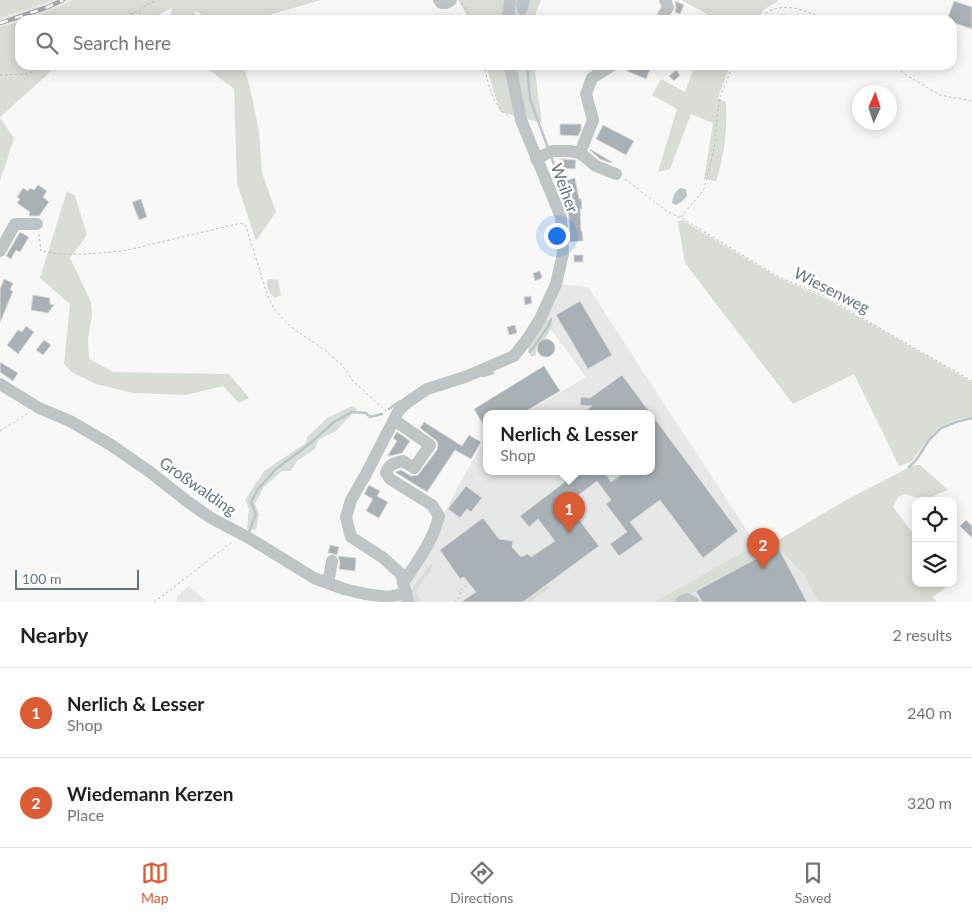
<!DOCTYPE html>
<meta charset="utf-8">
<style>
:root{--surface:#fff;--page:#f2f2f2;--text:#202124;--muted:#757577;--line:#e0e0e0;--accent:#da5b34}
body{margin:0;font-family:Lato,sans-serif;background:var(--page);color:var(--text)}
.controls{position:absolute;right:15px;bottom:15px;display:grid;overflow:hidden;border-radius:10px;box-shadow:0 2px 12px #0003}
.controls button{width:45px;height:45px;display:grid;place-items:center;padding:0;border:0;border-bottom:1px solid var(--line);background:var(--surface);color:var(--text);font:25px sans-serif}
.compass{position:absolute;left:852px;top:85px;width:45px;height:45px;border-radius:50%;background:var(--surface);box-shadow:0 2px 12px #0003;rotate:3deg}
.scale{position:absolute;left:15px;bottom:12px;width:124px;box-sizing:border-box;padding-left:5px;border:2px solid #65747f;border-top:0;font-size:14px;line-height:18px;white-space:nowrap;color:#65747f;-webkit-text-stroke:4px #fff;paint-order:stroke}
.you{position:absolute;left:556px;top:235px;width:18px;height:18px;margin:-12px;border:4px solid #fff;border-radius:50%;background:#1a73e8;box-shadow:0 0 0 8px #1a73e833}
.badge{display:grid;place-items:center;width:32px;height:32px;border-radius:50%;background:var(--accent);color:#fff;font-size:16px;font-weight:700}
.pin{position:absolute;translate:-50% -41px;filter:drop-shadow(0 1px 2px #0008)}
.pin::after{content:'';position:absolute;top:26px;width:18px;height:15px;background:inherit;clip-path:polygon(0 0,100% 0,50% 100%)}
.popup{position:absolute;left:483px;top:410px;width:172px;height:65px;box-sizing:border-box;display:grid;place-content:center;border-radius:10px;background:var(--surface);filter:drop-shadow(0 1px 4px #0005);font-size:16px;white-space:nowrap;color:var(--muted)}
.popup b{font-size:19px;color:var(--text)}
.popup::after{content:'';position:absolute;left:50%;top:100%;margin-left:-10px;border:10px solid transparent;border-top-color:var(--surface)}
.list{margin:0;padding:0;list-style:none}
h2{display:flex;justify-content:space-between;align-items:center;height:65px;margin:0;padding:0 20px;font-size:21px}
h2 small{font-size:16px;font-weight:400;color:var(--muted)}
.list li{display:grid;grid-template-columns:32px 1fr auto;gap:15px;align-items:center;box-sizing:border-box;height:90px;padding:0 20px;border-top:1px solid var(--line)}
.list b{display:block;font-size:19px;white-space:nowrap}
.list p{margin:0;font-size:16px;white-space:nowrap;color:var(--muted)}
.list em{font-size:16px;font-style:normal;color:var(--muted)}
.icon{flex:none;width:28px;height:28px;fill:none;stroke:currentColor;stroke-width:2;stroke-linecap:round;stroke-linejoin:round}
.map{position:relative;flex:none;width:972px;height:602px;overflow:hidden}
.search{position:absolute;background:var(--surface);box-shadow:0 2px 12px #0003;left:15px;right:15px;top:15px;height:55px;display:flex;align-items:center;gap:12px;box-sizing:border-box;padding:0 18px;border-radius:15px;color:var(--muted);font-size:19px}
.sheet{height:245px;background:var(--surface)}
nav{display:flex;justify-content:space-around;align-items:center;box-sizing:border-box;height:70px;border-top:1px solid var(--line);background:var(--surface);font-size:14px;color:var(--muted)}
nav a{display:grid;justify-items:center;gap:2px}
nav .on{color:var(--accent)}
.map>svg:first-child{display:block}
.built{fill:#e6e7e7}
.green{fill:#d8ddd5}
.water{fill:#bbc5ca}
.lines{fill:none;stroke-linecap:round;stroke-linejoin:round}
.stream{stroke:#bbc5ca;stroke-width:2.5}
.building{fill:#a9b1b6;stroke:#dadad8}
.path{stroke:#babdbf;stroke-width:1;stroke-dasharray:2.5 2.5;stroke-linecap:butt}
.minor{stroke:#bfc4c7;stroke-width:12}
.rail-casing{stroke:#a1a8ad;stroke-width:4.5}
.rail{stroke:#fff;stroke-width:2.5;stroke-dasharray:8;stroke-linecap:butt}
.labels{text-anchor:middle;stroke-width:5;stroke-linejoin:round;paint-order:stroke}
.street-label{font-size:16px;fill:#65747f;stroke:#fff}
</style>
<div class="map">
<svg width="972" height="602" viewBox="0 0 972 602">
<rect width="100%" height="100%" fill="#f8f8f6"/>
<g class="built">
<polygon points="53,0 72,0 49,11 0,27 0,18"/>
<polygon points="557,284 588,287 759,549 782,538 839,602 392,602 444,514 462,479 486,438 486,472 652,472 652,414 524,414 586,377 544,320"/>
<polygon points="189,586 207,602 177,602 177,596"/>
</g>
<g class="green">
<polygon points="0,0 53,0 0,18"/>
<polygon points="73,0 321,0 251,20 214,20 194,11 198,20 170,20 172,8 148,20 24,20 49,11"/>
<polygon points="458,0 541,0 533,20 470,20"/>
<polygon points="682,0 778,0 777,2 763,10 757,20 709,20 710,16"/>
<polygon points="20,21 20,65 58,65 0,117 0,27"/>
<polygon points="203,65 240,65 244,67 250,88 259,131 262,173 276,212 256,241 237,183 234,89"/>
<polygon points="486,65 534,65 542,123 500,112"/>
<path d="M695 65H730L718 98 726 102C727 131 725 153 716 181L704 179 713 123 691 114 670 169 658 172 677 109 652 95 661 79 685 92Z"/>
<polygon points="0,118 14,138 0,181"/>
<polygon points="67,191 75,196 87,235 70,258 91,302 92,315 88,339 89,359 114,372 229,374 249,398 239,403 223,386 186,395 133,393 96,384 73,373 64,364 70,304 40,278"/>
<polygon points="682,220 779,278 823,297 861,318 972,382 972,417 956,420 939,427 927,441 911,462 899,466 854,374 793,404 685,263 678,222"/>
<path d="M268 279 278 280 281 295 275 298C269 293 265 287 268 279Z"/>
<path d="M546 318 553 324C551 328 549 333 546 337 538 346 536 339 536 355L532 357 528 351 529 344Z"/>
<polygon points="352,406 357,409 336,431 318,440 315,449 297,461 291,471 282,471 264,487 255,504 259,514 256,530 247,529 249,509 245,500 264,471 306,443 307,437 327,418"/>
<polygon points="914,465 920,465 948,490 923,500 905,494 898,497 893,507 916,537 916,583 951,583 933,597 937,602 821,602 817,599 804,574 778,548 675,602 655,602 756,545 759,549 782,538 848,499"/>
<polygon points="431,564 433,567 417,589 416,593 421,602 413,602 408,594"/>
<polygon points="547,585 550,588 530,602 523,602"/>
</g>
<g class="water">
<polygon points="517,0 530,0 528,9 524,16 519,14 516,6"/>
<path d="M680 188 686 189 687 196 681 202 676 205 672 203C673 196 674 193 680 188Z"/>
</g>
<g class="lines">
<g class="stream">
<polyline points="513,15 516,20"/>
<polyline points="527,65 530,99 548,148"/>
<polyline points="551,155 554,165"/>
<polyline points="530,352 549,325 551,319"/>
<polyline points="483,376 493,373"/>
<polyline points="389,409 400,401"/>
<polyline points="909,467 917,459 929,440 941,428 956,422 972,418"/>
<polyline points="249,532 256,514 251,502 258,489 276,469 307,446 334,422 352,412 366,413 370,417 382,414"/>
</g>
</g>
<g class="building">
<polygon points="675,1 684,5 680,14 675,12 676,8"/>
<polygon points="954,1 972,7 972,29 952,22 952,20 947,20"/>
<polygon points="630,65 652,65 646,79 627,71"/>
<polygon points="676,70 680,75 674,81 669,76"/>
<polygon points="560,124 581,124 581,130 578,136 560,135"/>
<polygon points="603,125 634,141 626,155 596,139"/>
<polygon points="590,149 612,162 611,163 600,159 590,150"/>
<polygon points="561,159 576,160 575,169 560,168"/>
<polygon points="575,178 579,199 581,199 582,209 580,209 581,231 582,231 583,241 570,242 569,217 568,212 573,211 572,198 563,200 559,182"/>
<polygon points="38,185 47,191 43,197 49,202 39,216 30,216 29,215 30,212 17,203 20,199 17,197 23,188 28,191 30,188 34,190"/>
<polygon points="141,199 147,217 139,220 132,202"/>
<polygon points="20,232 29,237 20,252 16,250 11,259 6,256"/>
<rect x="574" y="255" width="9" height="7"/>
<polygon points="540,271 542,278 535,281 533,273"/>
<polygon points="4,279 13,283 10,290 13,291 0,323 0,289"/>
<polygon points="33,295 50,298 50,304 54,305 48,313 31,310"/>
<polygon points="531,296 532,303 525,305 524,297"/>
<polygon points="580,301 612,355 588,369 556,315"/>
<polygon points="515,325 517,333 509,335 507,327"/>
<polygon points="26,326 34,332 18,354 7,345 18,330 22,332"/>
<circle cx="546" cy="348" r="9"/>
<polygon points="44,340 51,345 43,355 36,350"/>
<polygon points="0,362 18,373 13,381 0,372"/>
<polygon points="544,366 560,391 521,414 486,414 486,429 474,409"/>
<polygon points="622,375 651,414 581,414 592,406 580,405 581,397 590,398"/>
<polygon points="652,415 738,531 703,558 660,500 630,522 643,539 619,556 610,544 627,532 606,504 611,500 597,481 567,504 599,546 523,602 461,602 476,592 464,577 460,579 440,550 483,518 499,539 513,541 512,547 521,557 528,554 531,557 555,541 538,519 529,527 520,516 565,482 558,472 604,472 611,482 625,472 652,472"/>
<polygon points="424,422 462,446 469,435 481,442 471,459 455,450 427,492 395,472 401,470 411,476 418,475 437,450 438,445 437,441 420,428"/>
<polygon points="397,432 410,441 402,453 390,456 388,455 397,441 393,438"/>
<polygon points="369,485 380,491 377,496 388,502 379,518 366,511 373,499 364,494"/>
<polygon points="466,486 482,498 471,512 467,509 460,518 448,509"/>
<polygon points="966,520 972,526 972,538 960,526"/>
<polygon points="330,545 339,547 337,555 328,553"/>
<polygon points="778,547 807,602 702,602 696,591"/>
<polygon points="338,556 356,558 355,571 339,569 340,562"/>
</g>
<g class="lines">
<g class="path">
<polyline points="461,3 473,20"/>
<path d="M122 20C133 12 145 7 156 0"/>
<path d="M758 20C776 0 801 7 824 20"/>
<path d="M484 65C489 85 491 104 509 117"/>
<polyline points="893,65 906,75 940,95 972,101"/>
<polyline points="0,75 27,74 49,65"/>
<polyline points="625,179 668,212 683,219 779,277 824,296 972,381"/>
<polyline points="681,217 697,198 704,189 714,149 719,100 733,65"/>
<polyline points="39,234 41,251 58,254 87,254 123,251 241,223 246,226 267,294 274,309 291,327 326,351 342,365 353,381 387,412"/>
<polyline points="0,431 27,414"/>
<polyline points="154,602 169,591 232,542"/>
<polyline points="454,602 459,598 461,589 470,584"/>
</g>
<g class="minor">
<polyline points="439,0 441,3 446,3 451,0"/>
<polyline points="508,20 510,0"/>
<polyline points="661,20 668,7 665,0"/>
<polyline points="580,153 593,120 586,94 592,78 613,65"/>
<polyline points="536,159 552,151 570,151 580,153 596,166 616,174"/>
<polyline points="0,251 15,224 37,224"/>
<polyline points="0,384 39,408 70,421 111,445 150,472 188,502 211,518 249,538 314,578 344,589 365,594 388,597 405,593"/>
<path d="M394 420 430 445 414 468 403 461C394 463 389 464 386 473L390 479 432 505 439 516C433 541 417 562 403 583"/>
<polyline points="328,583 332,561"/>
<polyline points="408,602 401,574 382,557 351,537 346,517 351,500 366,474 399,410 408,402 427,389 465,377 514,356 528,338 540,319 556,284 563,254 561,217 521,120 510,65"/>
<polyline points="681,602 687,599 693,602"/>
</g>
<g class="rail-casing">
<polyline id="rail" points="0,23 48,7 63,0"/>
</g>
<use href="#rail" class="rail"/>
</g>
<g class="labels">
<g class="street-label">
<text transform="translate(565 188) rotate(70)" y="6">Weiher</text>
<text transform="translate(832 290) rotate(27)" y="6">Wiesenweg</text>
<text transform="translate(198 486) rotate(35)" y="6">Großwalding</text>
</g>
</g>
</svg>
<div class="controls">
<button><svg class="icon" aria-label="locate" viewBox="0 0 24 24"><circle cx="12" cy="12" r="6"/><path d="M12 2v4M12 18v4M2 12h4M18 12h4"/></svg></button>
<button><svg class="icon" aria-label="layers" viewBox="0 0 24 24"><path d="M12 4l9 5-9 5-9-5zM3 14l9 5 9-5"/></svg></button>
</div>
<svg class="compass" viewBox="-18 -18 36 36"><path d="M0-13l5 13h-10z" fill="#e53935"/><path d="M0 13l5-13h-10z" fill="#757577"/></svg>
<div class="scale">100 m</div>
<div class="you"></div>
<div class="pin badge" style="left:569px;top:533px">1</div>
<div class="popup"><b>Nerlich &amp; Lesser</b>Shop</div>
<div class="pin badge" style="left:763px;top:569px">2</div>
<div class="search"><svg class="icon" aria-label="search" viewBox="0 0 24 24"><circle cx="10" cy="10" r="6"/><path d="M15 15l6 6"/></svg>Search here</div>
</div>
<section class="sheet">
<h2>Nearby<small>2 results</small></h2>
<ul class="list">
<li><span class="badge">1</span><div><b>Nerlich &amp; Lesser</b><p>Shop</p></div><em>240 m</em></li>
<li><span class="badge">2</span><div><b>Wiedemann Kerzen</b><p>Place</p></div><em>320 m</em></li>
</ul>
</section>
<nav>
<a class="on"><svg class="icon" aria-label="map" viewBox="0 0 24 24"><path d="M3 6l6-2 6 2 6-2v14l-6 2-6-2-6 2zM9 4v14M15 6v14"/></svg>Map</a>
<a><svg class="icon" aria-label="directions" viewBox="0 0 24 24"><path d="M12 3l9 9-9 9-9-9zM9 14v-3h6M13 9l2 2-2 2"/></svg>Directions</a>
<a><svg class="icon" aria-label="saved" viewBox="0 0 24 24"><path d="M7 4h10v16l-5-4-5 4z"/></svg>Saved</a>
</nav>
